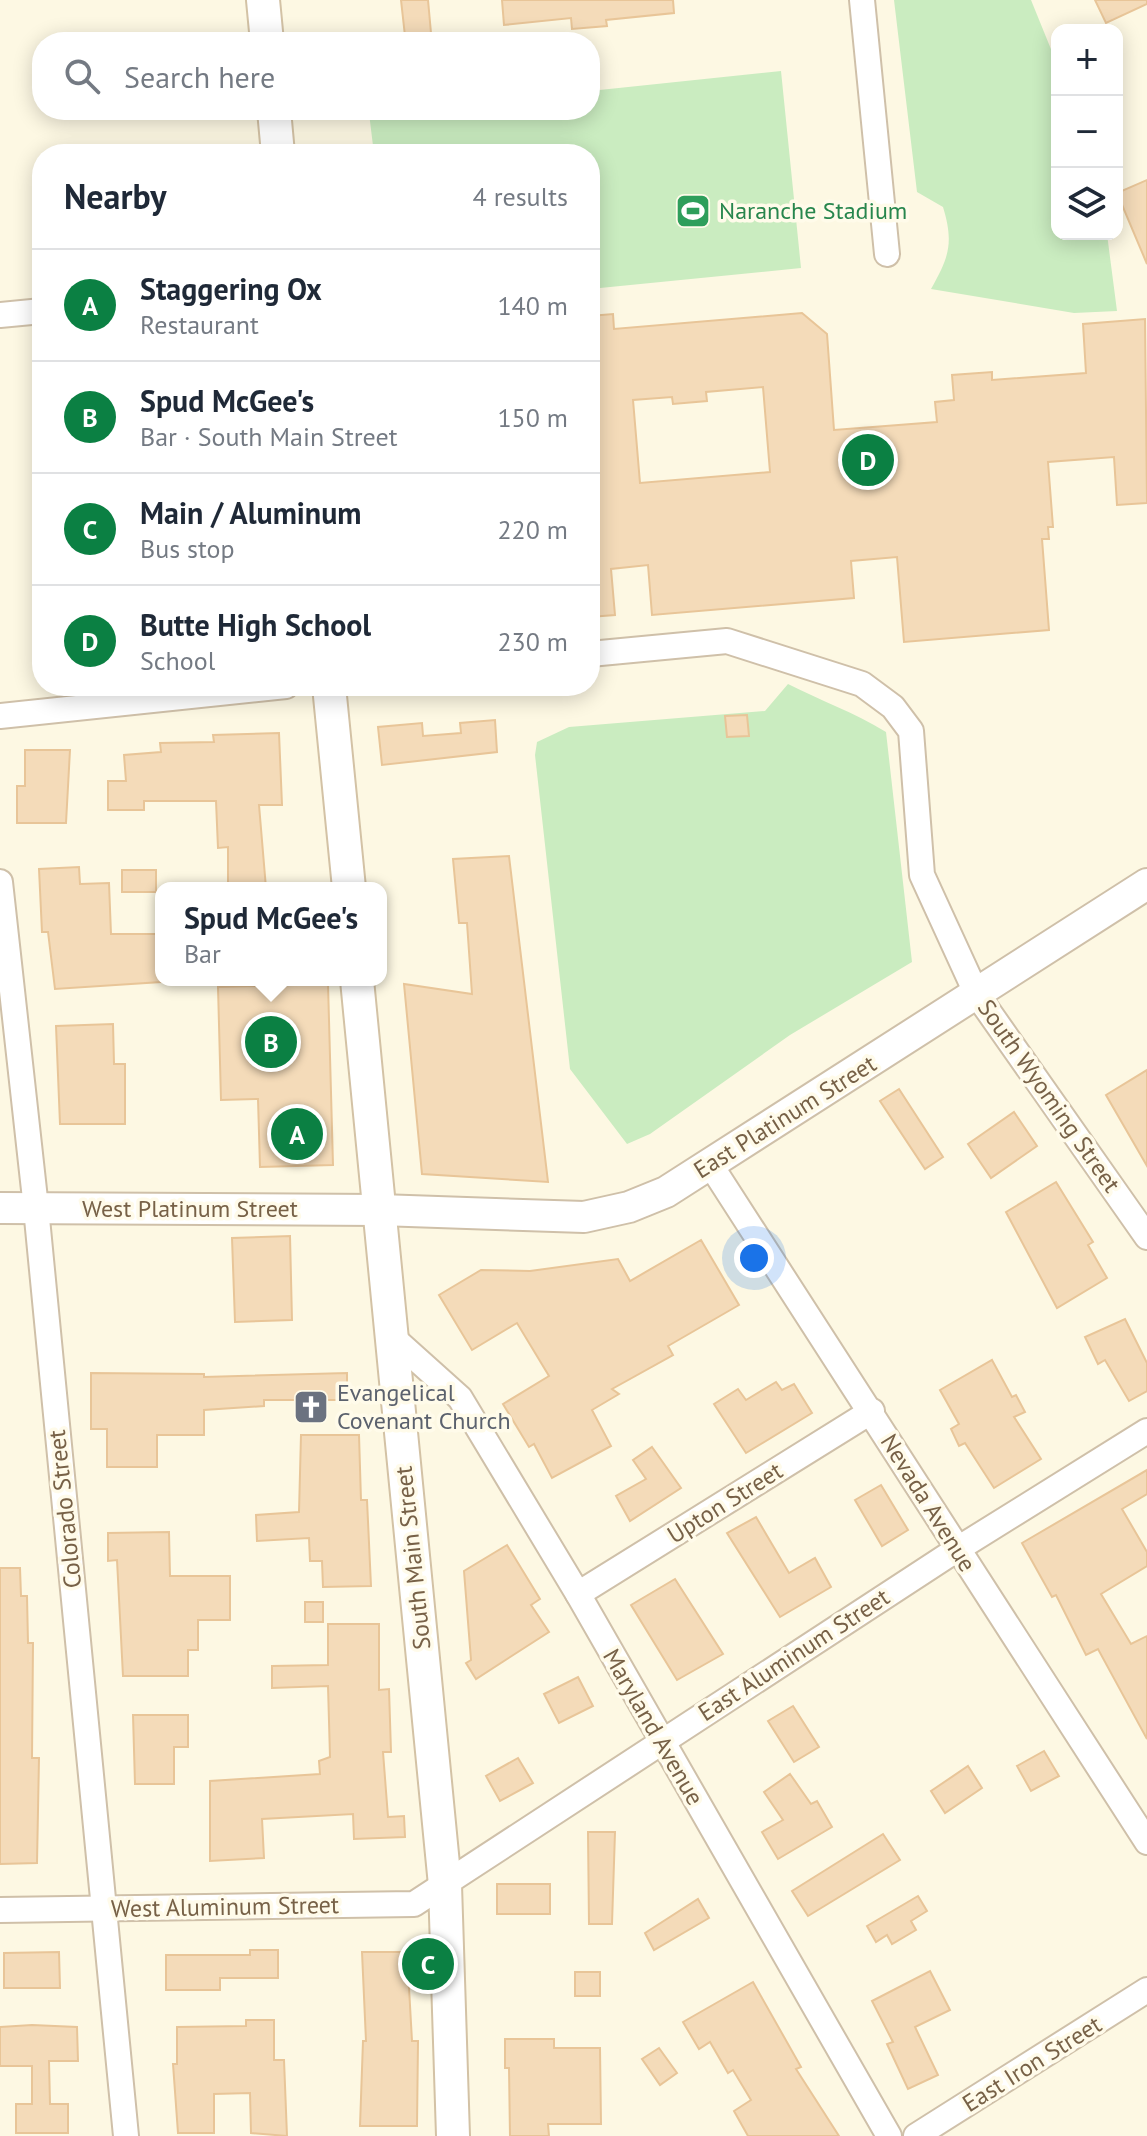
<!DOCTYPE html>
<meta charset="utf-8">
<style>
:root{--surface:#fff;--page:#f6f6f7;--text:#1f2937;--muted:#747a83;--line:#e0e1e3;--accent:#0b8043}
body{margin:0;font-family:"PT Sans",sans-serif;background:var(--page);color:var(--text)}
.controls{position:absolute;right:24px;top:24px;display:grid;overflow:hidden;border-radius:16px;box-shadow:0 4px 20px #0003}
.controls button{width:72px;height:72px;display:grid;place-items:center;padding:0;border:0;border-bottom:2px solid var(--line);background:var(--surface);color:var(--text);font:40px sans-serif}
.you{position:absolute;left:754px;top:1258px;width:28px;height:28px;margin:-20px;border:6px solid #fff;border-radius:50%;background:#1a73e8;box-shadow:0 0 0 12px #1a73e833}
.badge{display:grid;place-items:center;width:52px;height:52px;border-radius:50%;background:var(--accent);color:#fff;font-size:26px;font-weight:700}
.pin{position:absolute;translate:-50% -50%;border:4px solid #fff;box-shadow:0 2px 8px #0006}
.popup{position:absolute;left:155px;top:882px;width:232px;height:104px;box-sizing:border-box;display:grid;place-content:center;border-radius:16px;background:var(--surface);filter:drop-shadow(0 2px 6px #0005);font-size:26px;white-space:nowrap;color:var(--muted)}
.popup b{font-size:30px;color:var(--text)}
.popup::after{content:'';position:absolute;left:50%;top:100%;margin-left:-16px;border:16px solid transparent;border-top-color:var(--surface)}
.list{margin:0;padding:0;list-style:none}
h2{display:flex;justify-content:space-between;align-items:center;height:104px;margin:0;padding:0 32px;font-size:34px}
h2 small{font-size:26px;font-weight:400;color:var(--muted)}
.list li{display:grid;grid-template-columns:52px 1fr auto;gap:24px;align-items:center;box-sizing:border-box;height:112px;padding:0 32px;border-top:2px solid var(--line)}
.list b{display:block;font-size:30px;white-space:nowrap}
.list p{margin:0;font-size:26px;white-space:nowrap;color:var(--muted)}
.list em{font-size:26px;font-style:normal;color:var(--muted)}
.icon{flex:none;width:44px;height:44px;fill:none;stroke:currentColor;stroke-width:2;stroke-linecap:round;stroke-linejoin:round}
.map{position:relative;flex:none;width:1147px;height:2136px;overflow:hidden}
.search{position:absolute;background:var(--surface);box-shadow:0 4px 20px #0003;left:32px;top:32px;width:568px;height:88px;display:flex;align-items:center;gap:20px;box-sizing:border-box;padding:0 28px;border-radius:32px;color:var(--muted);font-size:30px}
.panel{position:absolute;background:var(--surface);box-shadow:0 4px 20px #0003;left:32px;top:144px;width:568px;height:552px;border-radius:32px}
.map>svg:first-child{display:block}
.green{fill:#caecc0}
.building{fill:#f4dbb9;stroke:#e8c598;stroke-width:2;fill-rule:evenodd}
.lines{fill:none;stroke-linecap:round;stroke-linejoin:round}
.minor-casing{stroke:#cfc0a9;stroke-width:28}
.tertiary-casing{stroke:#cfc0a9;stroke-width:34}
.secondary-casing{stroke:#d3c2a5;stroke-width:36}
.minor{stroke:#fff;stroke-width:24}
.tertiary{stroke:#fff;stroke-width:30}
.secondary{stroke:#fff;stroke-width:32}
.labels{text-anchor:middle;stroke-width:7;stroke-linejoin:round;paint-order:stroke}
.leisure-label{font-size:24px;fill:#27864d;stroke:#fffbea;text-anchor:start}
.street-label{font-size:24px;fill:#776147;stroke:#fffbea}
.worship-label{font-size:24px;fill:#5b616d;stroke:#fffbea;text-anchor:start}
</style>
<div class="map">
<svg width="1147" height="2136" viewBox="0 0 1147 2136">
<rect width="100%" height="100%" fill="#fdf8e3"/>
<g class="green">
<path d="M894 0H1031L1057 64V234H1107L1117 311 1074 313 931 289C949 257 954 243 943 207L917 192Z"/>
<polygon points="781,71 801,268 590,289 590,154 374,154 369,113 590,110 590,91"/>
<path d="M788 684C821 701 854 712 886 732L912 962 790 1035 650 1134 627 1144 570 1069 535 755 537 742 569 727 765 711Z"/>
</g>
<g class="building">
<polygon points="401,0 428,0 431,33 405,36"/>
<polygon points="502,0 673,0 674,13 606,20 607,26 572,29 571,18 504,25"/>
<polygon points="1095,0 1147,0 1147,4 1106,23"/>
<polygon points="1147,180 1147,264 1117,193"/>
<path d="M802 313 827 334 834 430 937 422 935 402 954 400 952 375 992 372V380L1086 373 1083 324 1145 319 1147 503 1117 505 1114 457 1048 462 1053 527H1048L1049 539H1042L1049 630 904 642 897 557 851 561 854 598 652 615 648 565 611 569 615 615 590 617V316L613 314 614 329ZM763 387 770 472 640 483 633 400 672 397 673 404 707 401 706 392Z"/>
<polygon points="747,715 749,736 727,737 725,716"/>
<polygon points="495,720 497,752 382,765 378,727 422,723 423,736 461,733 460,723"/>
<polygon points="279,733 282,805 259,805 266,888 228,888 228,847 218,848 216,801 144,801 144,810 108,810 108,781 126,781 124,755 161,752 160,743 214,742 213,735"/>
<polygon points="25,750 70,750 66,823 17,823 17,786 25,786"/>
<polygon points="509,856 548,1182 422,1174 404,984 472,994 467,923 459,923 453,859"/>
<polygon points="79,867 80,884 109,883 111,934 161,934 161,982 55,989 48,932 42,932 39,869"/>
<rect x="122" y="870" width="34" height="22"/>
<polygon points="328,984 333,1165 260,1167 258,1099 221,1100 218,987"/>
<polygon points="113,1024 114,1064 125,1064 125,1124 60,1124 56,1026"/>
<polygon points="1147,1070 1147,1166 1106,1095"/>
<polygon points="899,1089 943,1157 925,1169 880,1101"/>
<polygon points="1014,1112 1037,1146 991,1178 968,1144"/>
<polygon points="1056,1182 1093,1242 1088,1245 1107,1278 1057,1308 1006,1212"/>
<polygon points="290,1236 292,1320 235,1322 232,1238"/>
<polygon points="701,1240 739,1305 668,1346 673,1355 612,1389 619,1394 592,1410 611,1446 552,1478 534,1444 529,1447 503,1404 549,1376 517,1323 472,1350 439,1295 481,1270 530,1271 618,1259 630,1281"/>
<polygon points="1125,1319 1147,1363 1147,1391 1129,1401 1105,1360 1098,1364 1085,1337"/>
<polygon points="992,1360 1012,1397 1016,1395 1025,1412 1014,1417 1041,1459 994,1488 965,1443 959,1446 951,1429 959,1424 940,1390"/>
<polygon points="91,1373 204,1374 204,1377 347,1373 347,1400 264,1400 264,1406 204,1410 204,1435 157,1435 157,1467 107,1467 107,1429 91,1429"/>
<polygon points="776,1382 782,1390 794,1384 812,1413 746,1453 714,1404 738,1389 746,1400"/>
<polygon points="301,1435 359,1435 361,1500 367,1500 371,1586 323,1587 322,1561 310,1561 309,1538 257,1541 256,1515 299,1512"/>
<polygon points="652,1447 681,1488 630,1521 616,1496 646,1479 633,1460"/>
<polygon points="1147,1470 1147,1494 1122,1509 1147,1552 1147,1566 1101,1594 1131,1644 1147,1636 1147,1739 1098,1649 1086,1655 1056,1595 1052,1597 1022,1543"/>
<polygon points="881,1485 908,1530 882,1546 855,1500"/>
<polygon points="756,1517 789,1573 815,1558 831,1587 780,1617 727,1533"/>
<polygon points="169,1532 170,1576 230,1576 230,1620 198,1620 198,1650 188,1650 188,1676 123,1676 117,1560 108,1561 108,1533"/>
<polygon points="507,1545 540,1599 531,1605 549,1632 476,1679 466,1663 471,1660 464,1571"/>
<polygon points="0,1568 20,1568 21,1596 27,1596 28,1643 33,1643 32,1758 39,1758 37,1863 0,1864"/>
<polygon points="675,1579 723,1654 677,1680 631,1605"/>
<rect x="305" y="1602" width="18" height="20"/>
<polygon points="328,1624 379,1624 379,1690 389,1689 391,1752 383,1752 388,1817 404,1816 405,1837 354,1839 353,1814 262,1819 264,1858 210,1861 210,1781 320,1774 319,1761 330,1757 328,1686 272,1688 272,1666 328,1665"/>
<polygon points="578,1677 593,1706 559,1723 544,1694"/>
<polygon points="793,1706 819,1747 794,1762 768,1721"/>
<polygon points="133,1715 188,1715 188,1747 174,1747 174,1784 135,1784"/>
<polygon points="1044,1751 1059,1776 1031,1791 1017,1766"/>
<polygon points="518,1758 533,1783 500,1801 486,1776"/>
<polygon points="968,1766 982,1788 945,1813 931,1791"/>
<polygon points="790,1774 811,1804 817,1801 832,1827 778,1859 762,1832 783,1820 764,1792"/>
<polygon points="588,1832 615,1832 612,1924 589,1924"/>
<polygon points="883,1834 900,1860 808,1916 792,1891"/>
<rect x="497" y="1884" width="53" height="30"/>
<polygon points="918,1896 927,1911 911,1921 916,1930 892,1944 887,1935 876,1942 867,1926"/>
<polygon points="698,1899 709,1918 654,1950 645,1933"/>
<polygon points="250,1950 278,1950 278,1978 220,1978 220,1990 166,1990 166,1955 250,1955"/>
<polygon points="59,1952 60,1988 4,1988 4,1953"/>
<polygon points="362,1952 407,1952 412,2041 418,2041 417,2126 360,2126 363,2041 366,2041"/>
<polygon points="930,1971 950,2010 915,2027 938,2075 908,2089 887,2044 893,2042 872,2001"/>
<rect x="575" y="1972" width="25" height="24"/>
<polygon points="753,1982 801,2067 796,2069 839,2136 748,2136 734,2111 751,2100 733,2070 728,2073 710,2042 699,2049 683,2022"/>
<polygon points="246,2020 274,2020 274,2060 284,2060 287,2136 251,2133 250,2093 214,2094 214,2133 178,2133 173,2064 177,2064 177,2027 246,2026"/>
<polygon points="32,2025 77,2027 78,2061 49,2061 50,2104 68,2104 68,2133 16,2133 16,2104 32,2104 32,2066 0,2066 0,2027"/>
<polygon points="505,2039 554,2039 554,2048 600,2048 601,2124 548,2124 549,2136 510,2136 509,2068 505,2068"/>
<polygon points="659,2048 677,2073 660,2085 642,2059"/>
</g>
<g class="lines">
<g class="minor-casing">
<g id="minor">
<polyline points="862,0 887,254"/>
<polyline points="0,315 42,311"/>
<polyline points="590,654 727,641 862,684 893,707 911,731 922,875 977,995 1147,1237"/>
<polyline points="0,716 286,686"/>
<polyline points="0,882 36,1208 126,2136"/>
<polyline points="710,1164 1147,1842"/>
<polyline points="392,1337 460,1398 578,1594 889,2136"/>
<polyline points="578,1594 872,1411"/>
<polyline points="0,1910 414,1904 956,1550 1147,1431"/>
<polyline points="916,2136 1147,1990"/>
</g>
</g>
<g class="tertiary-casing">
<polyline id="tertiary" points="0,1208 380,1210 584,1217 629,1207 666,1192 1147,884"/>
</g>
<g class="secondary-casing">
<g id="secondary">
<polyline points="263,0 267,42"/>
<polyline points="274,110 278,154"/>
<polyline points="329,686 349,888"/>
<polyline points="357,980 445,1885 453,2136"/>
</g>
</g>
<use href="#minor" class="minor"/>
<use href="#tertiary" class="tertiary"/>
<use href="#secondary" class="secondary"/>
</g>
<defs>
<g id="stadium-square" transform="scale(1.8)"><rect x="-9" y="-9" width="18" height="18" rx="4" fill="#2e9e5b" stroke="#fffbea"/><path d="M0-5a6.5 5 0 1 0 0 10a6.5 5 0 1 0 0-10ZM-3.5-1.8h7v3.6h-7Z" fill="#fff"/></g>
<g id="church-square" transform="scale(1.8)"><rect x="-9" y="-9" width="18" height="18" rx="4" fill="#6b7280" stroke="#fffbea"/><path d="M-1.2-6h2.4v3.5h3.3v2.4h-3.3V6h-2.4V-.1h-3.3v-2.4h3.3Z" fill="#fff"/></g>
</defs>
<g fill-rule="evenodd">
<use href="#stadium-square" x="693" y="211"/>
<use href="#church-square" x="311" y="1407"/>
</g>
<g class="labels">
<g class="leisure-label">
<text x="719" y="219">Naranche Stadium</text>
</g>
<g class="street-label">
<text transform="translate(1049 1096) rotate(55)" y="8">South Wyoming Street</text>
<text transform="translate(785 1117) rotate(-32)" y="8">East Platinum Street</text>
<text x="190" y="1217">West Platinum Street</text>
<text transform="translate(725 1503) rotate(-32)" y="8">Upton Street</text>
<text transform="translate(928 1503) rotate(58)" y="8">Nevada Avenue</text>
<text transform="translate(65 1509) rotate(-96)" y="8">Colorado Street</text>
<text transform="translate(413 1558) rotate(-96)" y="8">South Main Street</text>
<text transform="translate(794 1655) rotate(-33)" y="8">East Aluminum Street</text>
<text transform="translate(653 1727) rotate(60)" y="8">Maryland Avenue</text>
<text transform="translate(225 1907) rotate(-1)" y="8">West Aluminum Street</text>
<text transform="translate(1032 2064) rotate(-32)" y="8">East Iron Street</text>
</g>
<g class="worship-label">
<text x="337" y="1401">Evangelical<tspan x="337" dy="28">Covenant Church</tspan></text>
</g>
</g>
</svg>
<div class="controls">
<button>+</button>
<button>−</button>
<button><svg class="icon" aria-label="layers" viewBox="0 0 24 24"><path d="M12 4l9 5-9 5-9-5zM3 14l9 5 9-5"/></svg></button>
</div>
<div class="you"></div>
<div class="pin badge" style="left:297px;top:1134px">A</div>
<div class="pin badge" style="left:271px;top:1042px">B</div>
<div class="popup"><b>Spud McGee's</b>Bar</div>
<div class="pin badge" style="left:428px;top:1964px">C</div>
<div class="pin badge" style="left:868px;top:460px">D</div>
<div class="search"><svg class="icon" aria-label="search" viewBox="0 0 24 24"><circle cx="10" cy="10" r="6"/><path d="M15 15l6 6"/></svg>Search here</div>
<section class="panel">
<h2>Nearby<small>4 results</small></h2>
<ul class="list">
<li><span class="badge">A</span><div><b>Staggering Ox</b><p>Restaurant</p></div><em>140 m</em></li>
<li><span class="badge">B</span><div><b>Spud McGee's</b><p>Bar · South Main Street</p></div><em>150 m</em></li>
<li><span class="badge">C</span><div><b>Main / Aluminum</b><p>Bus stop</p></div><em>220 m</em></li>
<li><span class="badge">D</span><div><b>Butte High School</b><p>School</p></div><em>230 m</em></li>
</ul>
</section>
</div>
